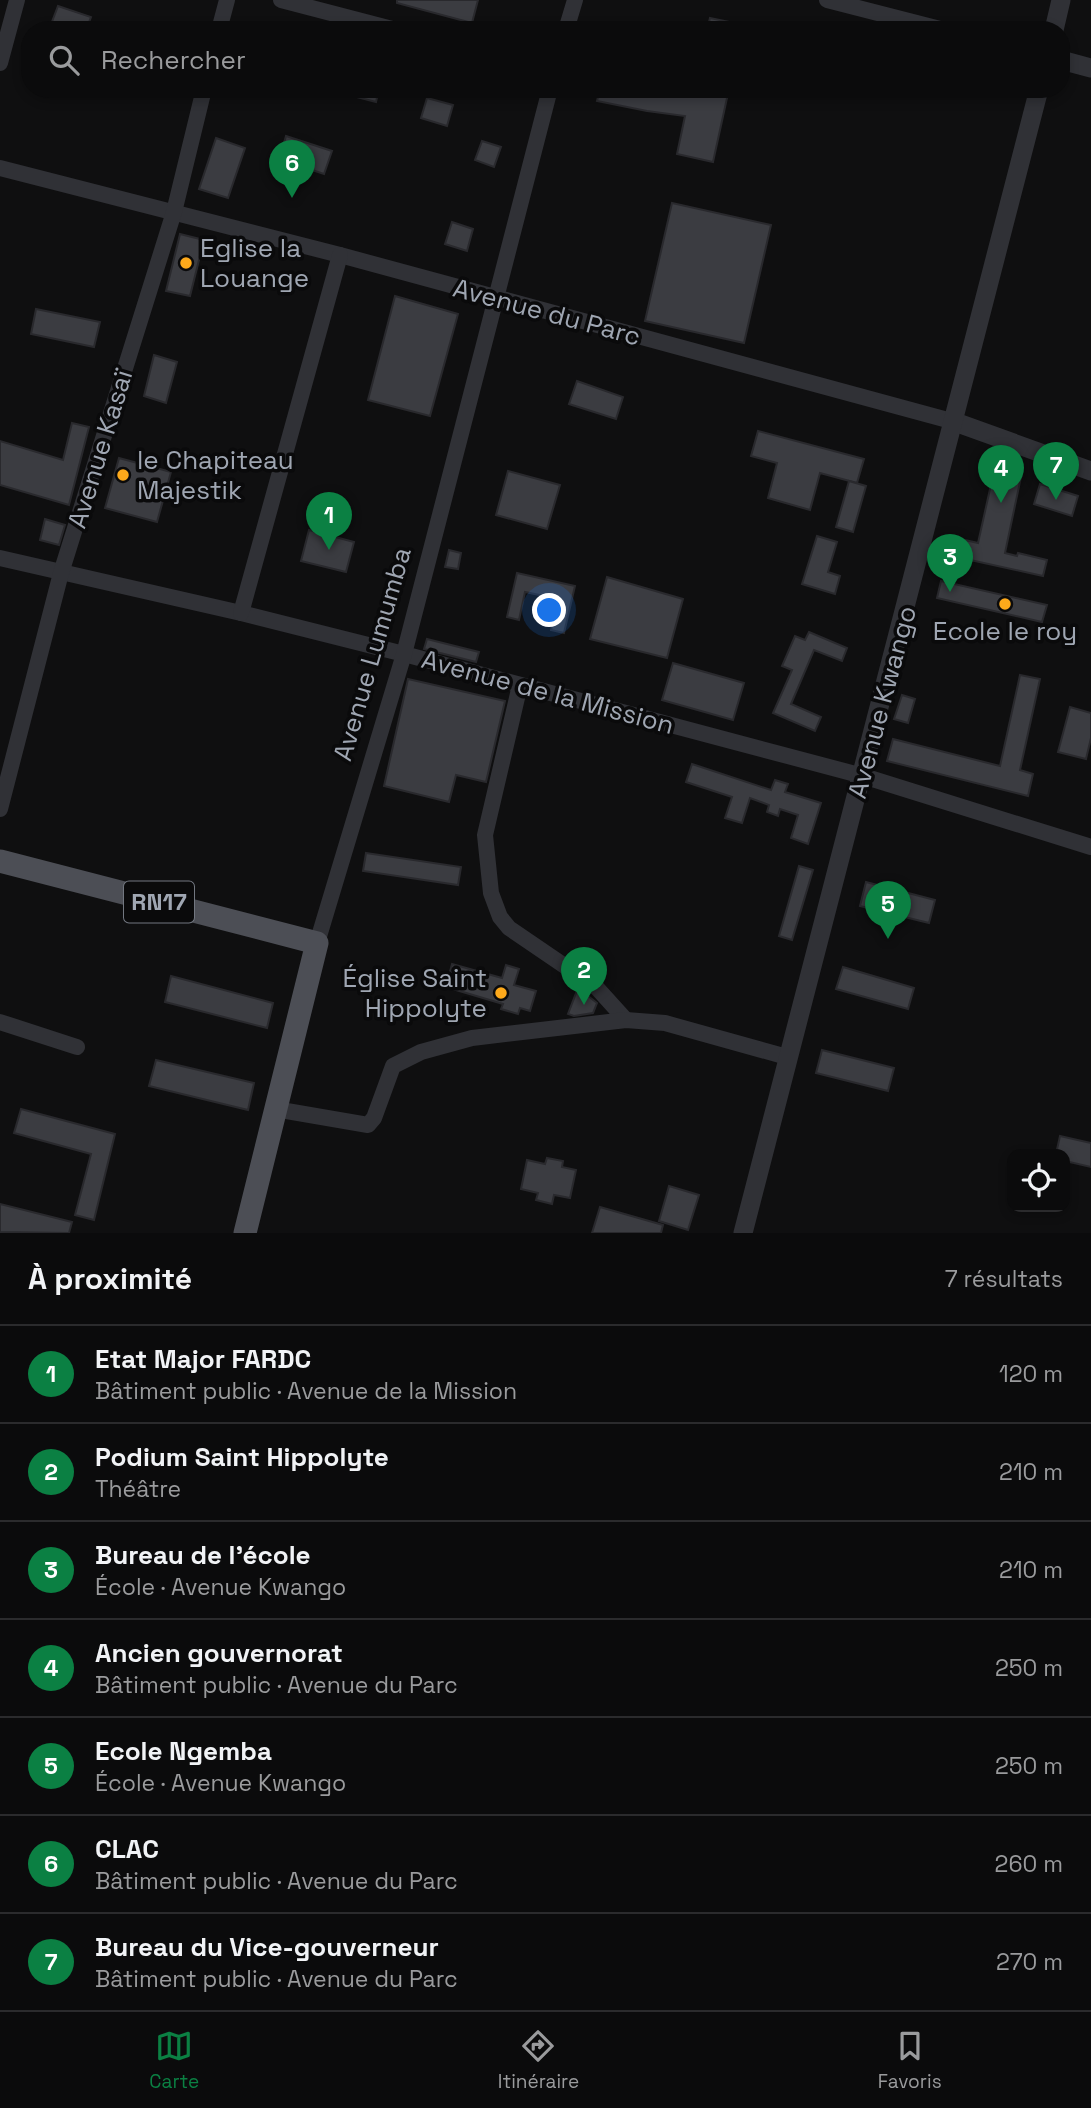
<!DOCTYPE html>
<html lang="fr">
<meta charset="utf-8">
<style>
:root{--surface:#0b0b0c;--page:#141415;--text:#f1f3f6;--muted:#9a9b9d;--line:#2b2b2d;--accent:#0b8043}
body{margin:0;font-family:"Space Grotesk",sans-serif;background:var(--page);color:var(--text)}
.controls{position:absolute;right:21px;bottom:21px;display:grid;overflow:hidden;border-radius:14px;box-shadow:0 4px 10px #0003}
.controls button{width:63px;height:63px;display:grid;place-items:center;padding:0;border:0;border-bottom:2px solid var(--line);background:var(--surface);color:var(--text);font:35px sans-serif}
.you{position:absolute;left:550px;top:611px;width:24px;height:24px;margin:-18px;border:5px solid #fff;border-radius:50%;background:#1a73e8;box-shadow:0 0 0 10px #1a73e833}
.badge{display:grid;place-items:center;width:46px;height:46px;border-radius:50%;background:var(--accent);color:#fff;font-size:23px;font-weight:700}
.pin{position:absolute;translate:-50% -58px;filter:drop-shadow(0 2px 4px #0008)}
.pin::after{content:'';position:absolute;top:37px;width:24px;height:21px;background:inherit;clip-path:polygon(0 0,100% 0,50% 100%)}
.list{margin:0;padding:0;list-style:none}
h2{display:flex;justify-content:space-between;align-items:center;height:91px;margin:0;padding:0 28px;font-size:30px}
h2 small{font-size:23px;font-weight:400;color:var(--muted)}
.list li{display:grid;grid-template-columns:46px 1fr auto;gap:21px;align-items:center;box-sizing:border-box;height:98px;padding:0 28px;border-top:2px solid var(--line)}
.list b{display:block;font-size:26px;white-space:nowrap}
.list p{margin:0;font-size:23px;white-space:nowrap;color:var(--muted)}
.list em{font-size:23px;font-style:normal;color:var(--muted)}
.icon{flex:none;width:38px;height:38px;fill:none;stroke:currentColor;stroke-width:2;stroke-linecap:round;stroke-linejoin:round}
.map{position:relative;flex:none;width:1091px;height:1233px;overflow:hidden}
.search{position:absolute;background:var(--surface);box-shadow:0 4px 10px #0003;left:21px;right:21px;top:21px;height:77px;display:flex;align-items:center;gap:18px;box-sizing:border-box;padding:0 24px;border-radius:28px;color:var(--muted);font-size:26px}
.sheet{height:777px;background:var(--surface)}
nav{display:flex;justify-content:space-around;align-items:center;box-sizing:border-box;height:98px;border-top:2px solid var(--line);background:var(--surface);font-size:19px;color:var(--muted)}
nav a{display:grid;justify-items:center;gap:4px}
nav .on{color:var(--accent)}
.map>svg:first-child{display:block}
.building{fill:#3b3c41;stroke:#29292d;stroke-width:2}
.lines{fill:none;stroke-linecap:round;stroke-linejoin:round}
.minor{stroke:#303136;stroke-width:16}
.tertiary{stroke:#303136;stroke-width:19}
.primary{stroke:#4c4e55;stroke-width:23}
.poi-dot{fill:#fda91b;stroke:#0a0a0b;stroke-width:2.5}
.labels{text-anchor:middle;stroke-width:7;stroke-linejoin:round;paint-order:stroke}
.shield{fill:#0a0a0b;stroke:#727780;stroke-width:2}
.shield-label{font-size:24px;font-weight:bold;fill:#9fa6b2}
.poi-label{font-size:26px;fill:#9fa6b2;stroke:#0a0a0b;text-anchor:start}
.street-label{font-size:26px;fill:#9fa6b2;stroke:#0a0a0b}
</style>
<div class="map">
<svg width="1091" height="1233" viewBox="0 0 1091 1233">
<rect width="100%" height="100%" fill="#0f0f10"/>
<g class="building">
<polygon points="397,0 478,0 472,23 397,3"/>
<polygon points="58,6 91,17 86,30 57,30 50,27"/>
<polygon points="710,18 744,25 743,30 707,30"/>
<polygon points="341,89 379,89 376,102 341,93"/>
<polygon points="600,89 729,89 713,162 677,154 685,116 647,111 597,101"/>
<polygon points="427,98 453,105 447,126 421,118"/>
<polygon points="286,136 332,151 324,174 300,166 296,179 275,172"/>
<polygon points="216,138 245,148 228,198 199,189"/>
<polygon points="482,141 501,147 494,167 475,160"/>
<polygon points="672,203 771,225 744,343 645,321"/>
<polygon points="452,222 473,229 467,251 445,244"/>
<polygon points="180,234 204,240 190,296 166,291"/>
<polygon points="395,296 458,314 430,416 368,400"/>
<polygon points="36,309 100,322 94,347 31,334"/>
<polygon points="154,355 177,362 166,403 144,396"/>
<polygon points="577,381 623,397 616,419 569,404"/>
<polygon points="72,423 89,427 69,505 0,485 0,441 63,460"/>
<polygon points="758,431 864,459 857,483 820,473 810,510 768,498 777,463 751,456"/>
<polygon points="119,458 171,472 157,522 105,508"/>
<polygon points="508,471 560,485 547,529 496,515"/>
<polygon points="994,471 1021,477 1005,553 1017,556 1018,553 1047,560 1043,576 961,558 965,540 978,543"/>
<polygon points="849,481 866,486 853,532 836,527"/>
<polygon points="1040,484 1078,496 1072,516 1034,504"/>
<polygon points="45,519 65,525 59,545 40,540"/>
<polygon points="309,530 354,542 346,572 301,561"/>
<polygon points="817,536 837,542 828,572 840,576 835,594 802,584"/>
<polygon points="449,550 461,553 458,569 445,567"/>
<polygon points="517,573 575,586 564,633 551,630 558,599 525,592 519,620 507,617"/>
<polygon points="607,577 683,599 667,658 590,639"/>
<polygon points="941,581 1047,605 1042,622 937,598"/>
<polygon points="809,632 847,648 842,661 814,650 791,704 821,717 815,731 773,713 792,670 782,666 795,636 805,640"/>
<polygon points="427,639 479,652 476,662 424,649"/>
<polygon points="673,663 744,683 733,720 662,700"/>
<polygon points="1020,675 1040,679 1020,770 1033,774 1028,796 887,761 893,739 1000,766"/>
<polygon points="408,679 505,701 486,782 456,775 449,802 384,786"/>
<polygon points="902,695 915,699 908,723 894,719"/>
<polygon points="1070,707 1091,713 1091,738 1086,759 1058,752"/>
<polygon points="692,764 771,790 775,780 788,784 785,792 821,803 808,844 791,838 798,815 780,809 778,816 767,812 769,805 750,798 742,823 725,818 732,797 686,782"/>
<polygon points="366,853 461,867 458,885 363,871"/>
<polygon points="799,866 813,870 792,940 779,936"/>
<polygon points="866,882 935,900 929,923 860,906"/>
<polygon points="452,964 502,978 506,965 519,969 514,985 536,991 530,1011 520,1008 518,1014 501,1009 503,1004 446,987"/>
<polygon points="843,967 914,988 908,1009 836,989"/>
<polygon points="171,976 273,1003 267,1028 165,1002"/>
<polygon points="578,988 597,1003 593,1013 574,1016 568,1014"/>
<polygon points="822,1050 894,1068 888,1091 816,1073"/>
<polygon points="156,1060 254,1083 248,1110 149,1086"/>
<polygon points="21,1109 115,1134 94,1220 75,1215 91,1154 14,1133"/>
<polygon points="1060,1136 1091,1143 1091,1167 1065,1161 1065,1154 1056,1154"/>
<polygon points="547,1158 563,1161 562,1167 576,1170 570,1198 554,1195 552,1204 536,1200 538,1193 521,1189 527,1160 545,1164"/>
<polygon points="669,1186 699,1195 688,1230 659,1221"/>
<polygon points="0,1204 72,1222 69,1233 0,1232"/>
<polygon points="600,1207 663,1225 661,1233 592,1233"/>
</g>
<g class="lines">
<g class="minor">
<polyline points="281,0 396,30"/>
<polyline points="827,0 944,30"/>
<polyline points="219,30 227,0"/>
<polyline points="566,30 575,0"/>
<polyline points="0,63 17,0"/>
<polyline points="0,168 340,255 955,422"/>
<polyline points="0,558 241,613 404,654 863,776 1091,847"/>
<polyline points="241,613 340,255"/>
<polyline points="520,685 485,835 491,893 500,917 509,928 597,988 626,1020"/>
<polyline points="0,809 61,573 174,212 204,89"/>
<polyline points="317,943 404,654 550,89"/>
<polyline points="0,1022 77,1047"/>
<polyline points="275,1109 368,1125 374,1118 393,1066 421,1052 472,1038 626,1020 665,1023 787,1057"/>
</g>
<g class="tertiary">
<polyline points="1054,30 1061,0"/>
<polyline points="1061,60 1091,68"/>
<polyline points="955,422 1091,471"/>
<polyline points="743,1233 1039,89"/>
</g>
<polyline class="primary" points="0,861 317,943 245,1233"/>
</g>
<g class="poi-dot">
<circle cx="186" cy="263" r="7"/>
<circle cx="123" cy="475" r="7"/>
<circle cx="1005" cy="604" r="7"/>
<circle cx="501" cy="993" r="7"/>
</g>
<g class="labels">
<rect class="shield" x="124" y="881.5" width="70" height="41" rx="5"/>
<g class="shield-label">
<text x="159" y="910">RN17</text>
</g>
<g class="poi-label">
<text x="200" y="257">Eglise la<tspan x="200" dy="30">Louange</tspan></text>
<text x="137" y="469">le Chapiteau<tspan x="137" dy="30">Majestik</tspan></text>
<text x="1005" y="640" text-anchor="middle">Ecole le roy</text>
<text x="487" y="987" text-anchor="end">Église Saint<tspan x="487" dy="30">Hippolyte</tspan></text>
</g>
<g class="street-label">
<text transform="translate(547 312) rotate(15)" y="9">Avenue du Parc</text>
<text transform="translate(100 449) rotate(-73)" y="9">Avenue Kasaï</text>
<text transform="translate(372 654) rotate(-74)" y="9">Avenue Lumumba</text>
<text transform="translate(548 692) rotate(15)" y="9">Avenue de la Mission</text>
<text transform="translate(882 702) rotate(-75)" y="9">Avenue Kwango</text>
</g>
</g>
</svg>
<div class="controls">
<button><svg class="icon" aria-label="locate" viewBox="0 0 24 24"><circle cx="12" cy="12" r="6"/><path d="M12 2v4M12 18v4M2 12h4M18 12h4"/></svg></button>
</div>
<div class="you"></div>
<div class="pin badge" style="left:329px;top:550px">1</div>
<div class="pin badge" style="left:584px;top:1005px">2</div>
<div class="pin badge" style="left:950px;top:592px">3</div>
<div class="pin badge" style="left:1001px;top:503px">4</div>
<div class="pin badge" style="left:888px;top:939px">5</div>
<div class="pin badge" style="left:292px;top:198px">6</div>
<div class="pin badge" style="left:1056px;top:500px">7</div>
<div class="search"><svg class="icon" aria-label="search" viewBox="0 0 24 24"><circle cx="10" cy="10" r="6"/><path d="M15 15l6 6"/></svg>Rechercher</div>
</div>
<section class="sheet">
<h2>À proximité<small>7 résultats</small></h2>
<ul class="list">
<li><span class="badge">1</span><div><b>Etat Major FARDC</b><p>Bâtiment public · Avenue de la Mission</p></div><em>120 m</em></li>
<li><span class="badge">2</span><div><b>Podium Saint Hippolyte</b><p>Théâtre</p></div><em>210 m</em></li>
<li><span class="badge">3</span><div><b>Bureau de l'école</b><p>École · Avenue Kwango</p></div><em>210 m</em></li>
<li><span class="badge">4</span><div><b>Ancien gouvernorat</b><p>Bâtiment public · Avenue du Parc</p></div><em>250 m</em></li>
<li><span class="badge">5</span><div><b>Ecole Ngemba</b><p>École · Avenue Kwango</p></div><em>250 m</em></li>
<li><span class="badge">6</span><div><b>CLAC</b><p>Bâtiment public · Avenue du Parc</p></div><em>260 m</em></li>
<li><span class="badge">7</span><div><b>Bureau du Vice-gouverneur</b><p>Bâtiment public · Avenue du Parc</p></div><em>270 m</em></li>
</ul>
</section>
<nav>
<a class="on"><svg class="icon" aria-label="map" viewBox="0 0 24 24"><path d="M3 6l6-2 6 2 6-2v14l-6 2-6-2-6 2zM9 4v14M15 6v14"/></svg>Carte</a>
<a><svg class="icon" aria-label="directions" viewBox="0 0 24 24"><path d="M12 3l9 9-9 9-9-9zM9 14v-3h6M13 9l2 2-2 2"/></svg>Itinéraire</a>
<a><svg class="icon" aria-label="saved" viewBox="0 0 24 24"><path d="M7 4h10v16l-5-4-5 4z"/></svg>Favoris</a>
</nav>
